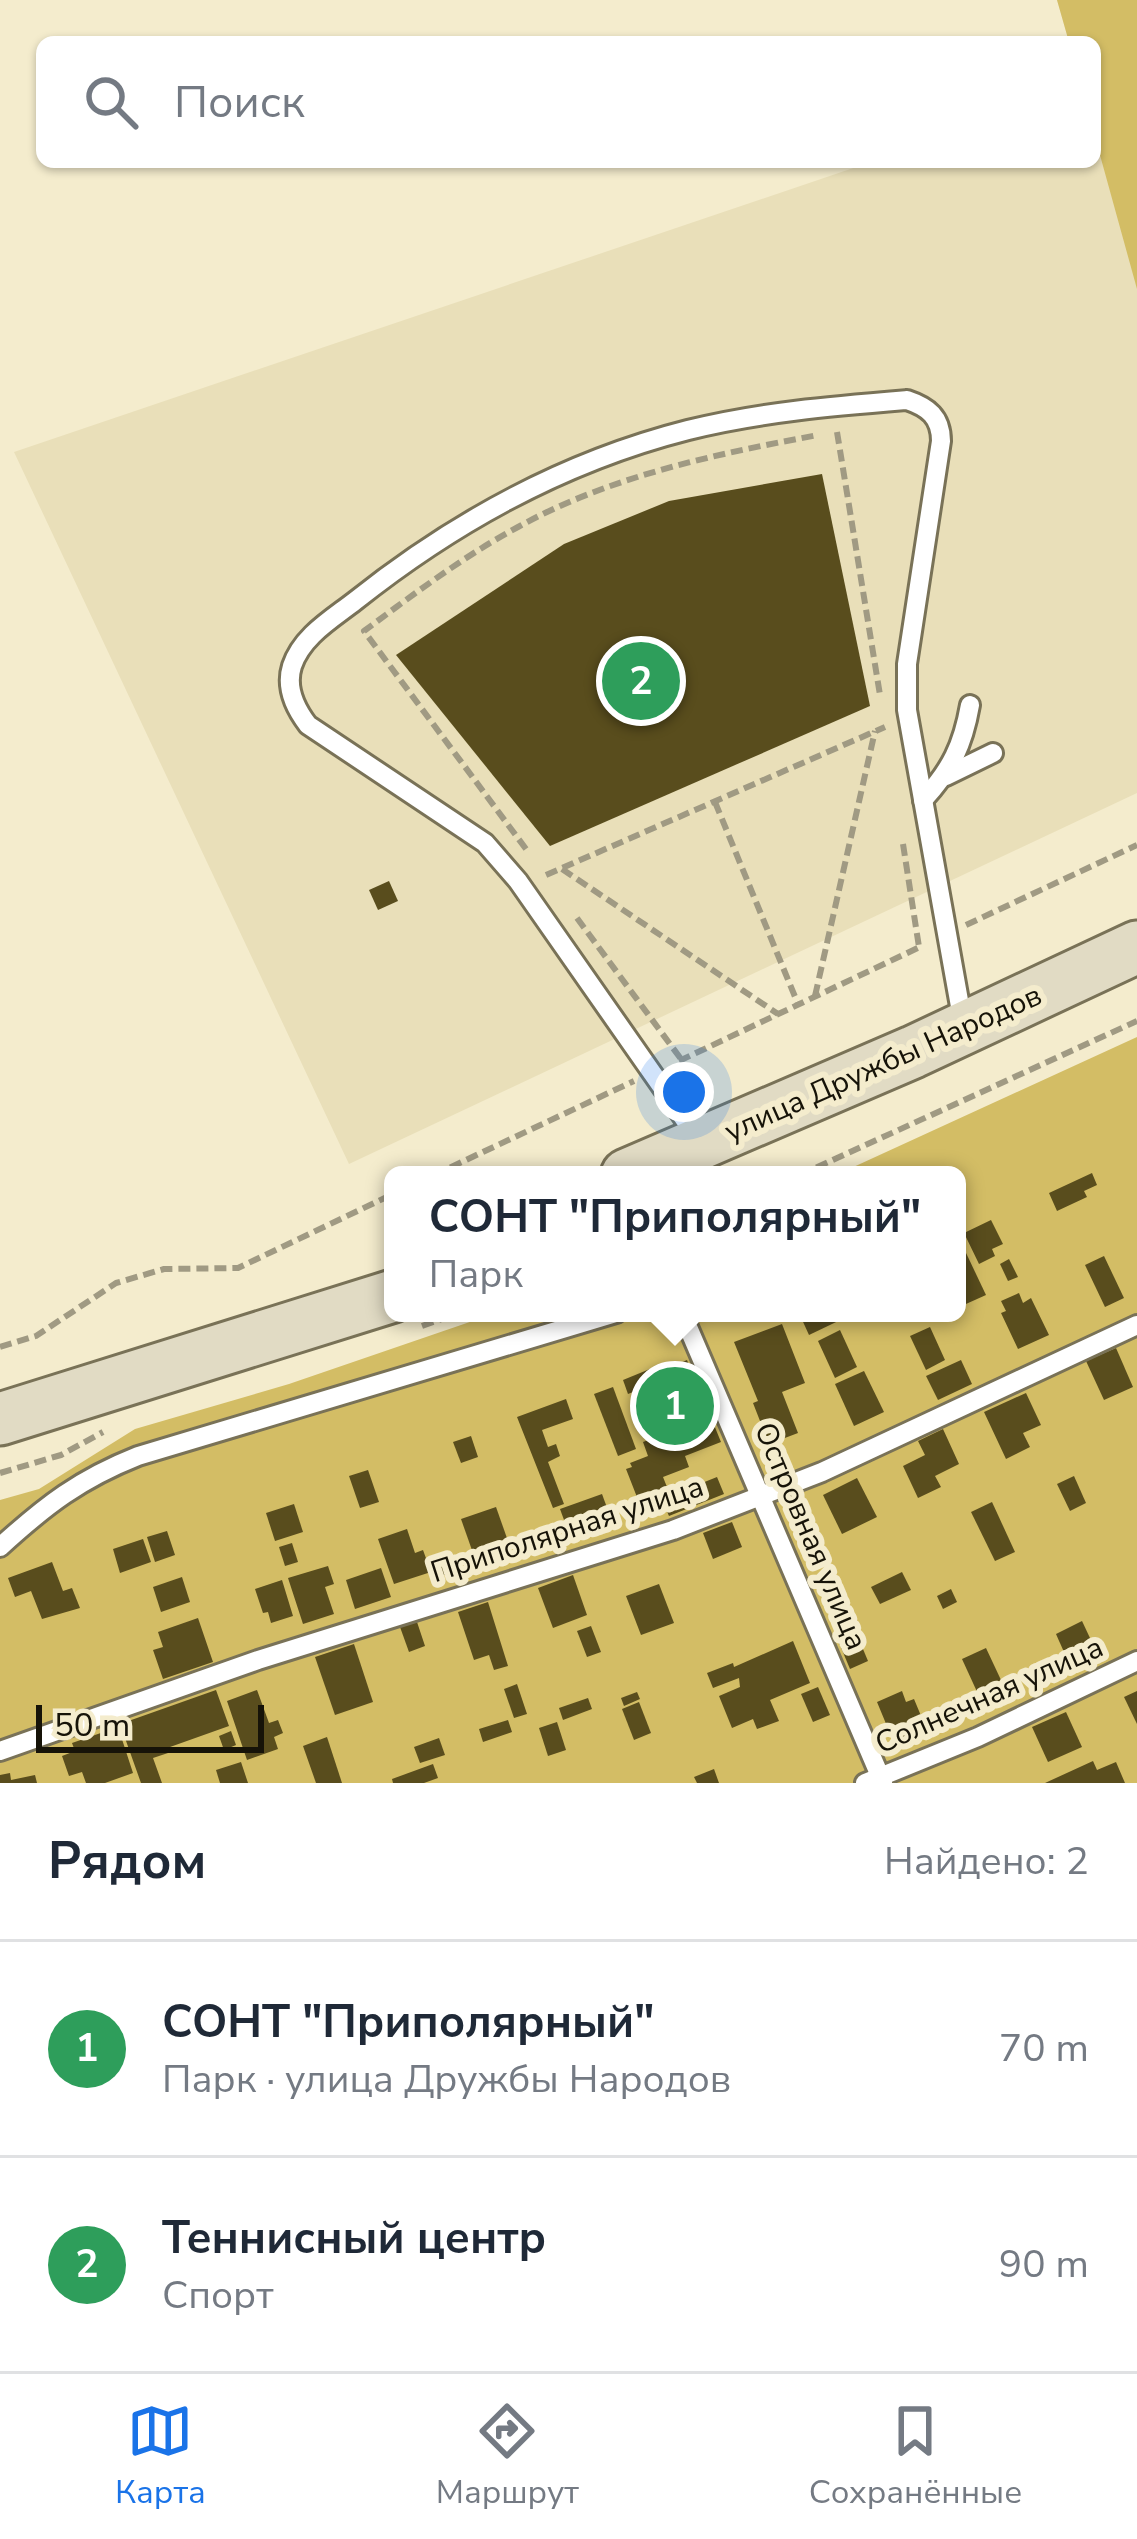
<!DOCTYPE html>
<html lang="ru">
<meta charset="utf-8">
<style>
:root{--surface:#fff;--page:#f2f2f3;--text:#1f2937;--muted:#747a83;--line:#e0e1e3;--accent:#1a73e8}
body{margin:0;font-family:"Nunito Sans",sans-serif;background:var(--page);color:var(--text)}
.scale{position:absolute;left:36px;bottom:30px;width:228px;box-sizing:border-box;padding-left:12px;border:6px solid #161308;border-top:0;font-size:33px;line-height:42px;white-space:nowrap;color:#161308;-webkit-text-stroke:9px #f4eccd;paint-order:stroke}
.you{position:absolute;left:684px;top:1092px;width:42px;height:42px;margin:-30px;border:9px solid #fff;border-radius:50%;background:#1a73e8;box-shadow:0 0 0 18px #1a73e833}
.badge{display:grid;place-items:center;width:78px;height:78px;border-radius:50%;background:var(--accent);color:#fff;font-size:39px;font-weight:700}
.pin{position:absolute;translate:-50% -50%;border:6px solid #fff;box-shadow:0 3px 12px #0006}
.popup{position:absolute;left:384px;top:1166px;width:582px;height:156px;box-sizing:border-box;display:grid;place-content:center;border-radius:18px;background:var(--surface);filter:drop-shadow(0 3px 9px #0005);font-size:39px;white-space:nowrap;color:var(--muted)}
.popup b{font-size:45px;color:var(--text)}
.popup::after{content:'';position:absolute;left:50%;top:100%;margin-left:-24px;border:24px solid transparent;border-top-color:var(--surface)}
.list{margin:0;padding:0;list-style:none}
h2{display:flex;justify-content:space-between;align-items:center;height:156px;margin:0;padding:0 48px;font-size:51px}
h2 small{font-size:39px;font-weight:400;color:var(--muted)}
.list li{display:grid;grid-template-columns:78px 1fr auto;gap:36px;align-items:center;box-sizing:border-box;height:216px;padding:0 48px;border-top:3px solid var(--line)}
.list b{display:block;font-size:45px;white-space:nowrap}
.list p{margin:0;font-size:39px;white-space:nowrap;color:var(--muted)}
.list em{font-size:39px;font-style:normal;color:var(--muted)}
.icon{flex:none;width:66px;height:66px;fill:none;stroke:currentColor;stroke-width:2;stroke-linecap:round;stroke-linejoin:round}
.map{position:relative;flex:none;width:1137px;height:1783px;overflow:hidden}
.search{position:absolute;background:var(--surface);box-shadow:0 3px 9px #0004;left:36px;right:36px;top:36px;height:132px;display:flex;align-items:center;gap:30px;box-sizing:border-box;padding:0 42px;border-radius:18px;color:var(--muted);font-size:45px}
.sheet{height:588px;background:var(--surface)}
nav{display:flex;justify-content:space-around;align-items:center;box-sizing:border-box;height:168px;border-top:3px solid var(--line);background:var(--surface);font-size:33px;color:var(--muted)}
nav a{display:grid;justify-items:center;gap:6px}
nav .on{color:var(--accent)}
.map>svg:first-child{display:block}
.built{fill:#e9dfb9}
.green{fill:#d3bd65}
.building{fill:#594d1d}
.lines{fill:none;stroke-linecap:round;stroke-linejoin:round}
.service-casing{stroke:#797257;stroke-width:24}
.secondary-casing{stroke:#797257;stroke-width:57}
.path{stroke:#a09a83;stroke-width:6;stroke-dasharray:12 6;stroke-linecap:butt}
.service{stroke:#fff;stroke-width:18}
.secondary{stroke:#e1dbc4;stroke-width:51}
.labels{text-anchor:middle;stroke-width:12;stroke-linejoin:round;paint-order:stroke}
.street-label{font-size:30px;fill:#161308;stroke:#f4eccd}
</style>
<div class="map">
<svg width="1137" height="1783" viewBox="0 0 1137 1783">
<rect width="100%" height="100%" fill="#f4eccd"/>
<polygon class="built" points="1057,0 1137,0 1137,793 349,1164 14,452 871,162 1095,162 1095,42 1069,42"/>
<g class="green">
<polygon points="1057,0 1137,0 1137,289 1095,137 1095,42 1069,42"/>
<polygon points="1137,1037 1137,1783 0,1783 0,1500 39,1489 135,1429 289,1384 496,1313 957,1313 957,1175 836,1175"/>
</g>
<g class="building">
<polygon points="822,474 870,706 550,846 396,655 564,544 669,501"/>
<polygon points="389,881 398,901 378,910 369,890"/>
<polygon points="1092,1173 1097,1185 1084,1191 1087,1197 1057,1211 1049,1193"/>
<polygon points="991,1220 1003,1244 992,1249 995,1256 979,1264 964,1233"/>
<polygon points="957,1234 986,1295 957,1308"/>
<polygon points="1104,1256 1124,1298 1105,1307 1085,1265"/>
<polygon points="1009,1259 1018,1277 1008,1281 1000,1264"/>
<polygon points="1019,1293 1023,1303 1031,1298 1049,1335 1018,1349 1001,1313 1006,1311 1001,1301"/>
<polygon points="799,1313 855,1313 809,1335"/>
<polygon points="782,1324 805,1383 782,1392 798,1433 769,1444 753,1403 758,1401 734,1342"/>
<polygon points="930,1327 945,1360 926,1370 910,1336"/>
<polygon points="840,1330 857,1367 835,1378 818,1341"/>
<polygon points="1116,1348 1133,1387 1104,1400 1086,1361"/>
<polygon points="687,1360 704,1405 691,1410 673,1366"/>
<polygon points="961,1360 972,1384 938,1400 926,1376"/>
<polygon points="667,1362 673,1376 628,1394 623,1380"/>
<polygon points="864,1371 884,1412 854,1426 835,1384"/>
<polygon points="613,1387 636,1449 618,1456 594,1394"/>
<polygon points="1026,1393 1041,1425 1023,1433 1030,1447 1006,1459 984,1412"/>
<polygon points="566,1399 573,1419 542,1430 548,1447 556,1444 560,1456 548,1462 564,1504 553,1508 517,1417"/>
<polygon points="714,1425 721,1442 685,1456 689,1467 663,1477 669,1492 661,1495 662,1499 717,1477 724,1494 669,1516 665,1507 644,1515 626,1469 632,1467 630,1463 648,1456 643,1442 675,1430 679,1440"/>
<polygon points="943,1429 959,1464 935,1476 941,1487 918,1498 903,1466 925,1455 918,1441"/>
<polygon points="471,1436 478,1457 461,1463 453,1442"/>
<polygon points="368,1470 379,1502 360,1508 349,1476"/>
<polygon points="1074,1476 1086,1503 1070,1511 1057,1484"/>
<polygon points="857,1478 877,1517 842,1534 823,1495"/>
<polygon points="602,1494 613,1524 571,1539 560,1509"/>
<polygon points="992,1502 1015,1552 995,1561 971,1512"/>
<polygon points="294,1504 303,1532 275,1541 266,1513"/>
<polygon points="496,1507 508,1541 473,1553 461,1519"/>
<polygon points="732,1522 742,1547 713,1559 703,1533"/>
<polygon points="407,1529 415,1553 423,1550 431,1572 394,1584 378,1539"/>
<polygon points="167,1531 175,1555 155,1562 147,1537"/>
<polygon points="143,1539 151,1562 120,1573 113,1549"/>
<polygon points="292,1543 298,1562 285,1566 279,1547"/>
<polygon points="450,1558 455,1571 436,1578 431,1565"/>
<polygon points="52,1562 63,1591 72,1588 80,1608 42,1619 31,1591 15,1597 8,1578"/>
<polygon points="328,1566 334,1584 325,1587 334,1614 303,1624 288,1578"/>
<polygon points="381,1568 391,1597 355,1609 346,1580"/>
<polygon points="902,1572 911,1590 880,1604 871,1587"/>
<polygon points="573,1575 587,1615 553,1628 538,1588"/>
<polygon points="182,1577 190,1602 161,1612 153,1587"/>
<polygon points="282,1580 293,1616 271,1623 268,1612 263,1613 255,1589"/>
<polygon points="659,1584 674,1623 641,1635 626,1596"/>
<polygon points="951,1589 957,1602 943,1609 937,1596"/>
<polygon points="488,1602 508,1666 494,1670 489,1655 474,1660 458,1612"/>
<polygon points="198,1618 213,1662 163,1679 153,1650 163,1647 158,1632"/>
<polygon points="1082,1621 1098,1655 1071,1668 1056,1634"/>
<polygon points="417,1622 425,1646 409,1652 400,1627"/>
<polygon points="591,1626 601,1652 587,1657 577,1631"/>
<polygon points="855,1630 868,1661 850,1669 837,1638"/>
<polygon points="793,1641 810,1683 770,1700 779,1721 757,1729 753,1719 732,1728 719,1696 740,1687 739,1678 713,1688 707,1673 733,1663 734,1667"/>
<polygon points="354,1644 373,1702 335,1715 315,1657"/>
<polygon points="986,1648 1008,1695 984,1707 962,1659"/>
<polygon points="517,1684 527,1714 514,1718 504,1689"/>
<polygon points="818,1687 830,1715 813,1722 801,1694"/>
<polygon points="216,1690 229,1726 170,1747 171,1752 153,1758 162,1783 141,1783 120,1724"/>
<polygon points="257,1690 269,1723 278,1720 283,1733 274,1737 278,1749 247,1760 227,1701"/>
<polygon points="902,1691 906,1702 914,1699 924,1723 919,1724 922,1731 894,1743 877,1702"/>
<polygon points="1137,1691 1137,1724 1124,1697"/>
<polygon points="637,1692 640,1699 624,1706 621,1698"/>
<polygon points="588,1698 592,1709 563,1720 559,1708"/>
<polygon points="639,1702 651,1733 634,1740 622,1709"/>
<polygon points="1066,1712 1082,1747 1048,1762 1032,1727"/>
<polygon points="508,1720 512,1732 483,1742 479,1729"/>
<polygon points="557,1722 566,1750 548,1756 539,1728"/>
<polygon points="118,1727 133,1773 105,1783 86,1783 82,1772 69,1776 62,1756 75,1751 72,1743"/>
<polygon points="231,1731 236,1745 224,1750 219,1736"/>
<polygon points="327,1737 342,1783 316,1783 303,1746"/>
<polygon points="439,1738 445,1755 420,1763 414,1747"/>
<polygon points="1093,1761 1097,1770 1116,1762 1125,1783 1045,1783"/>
<polygon points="241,1762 248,1783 220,1783 216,1770"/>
<polygon points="433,1764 438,1778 424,1783 393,1783 392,1779"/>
<polygon points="714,1769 719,1783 697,1783 694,1777"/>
<polygon points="10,1773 11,1780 35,1775 37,1783 0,1783 0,1775"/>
</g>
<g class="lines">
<g class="service-casing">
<g id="service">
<polyline points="946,776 993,753"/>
<path d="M923 800C951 770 963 745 970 705"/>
<path d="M699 1140 518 881 485 843 308 725C295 708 285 688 292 666 302 636 332 619 355 601 453 523 566 461 688 430 760 412 834 406 907 400 928 407 941 417 941 441L907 664V710L963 1023"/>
<polyline points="682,1313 883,1783"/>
<path d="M0 1547C46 1505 80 1479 138 1456L616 1313"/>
<polyline points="0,1751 258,1660 673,1530 822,1472 1137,1325"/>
<polyline points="865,1783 978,1737 1137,1661"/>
</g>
</g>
<g class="secondary-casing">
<g id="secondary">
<polyline points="627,1175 913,1052 1137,947"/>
<polyline points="0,1419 393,1296"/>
</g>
</g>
<g class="path">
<polyline points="837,432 880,695"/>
<polyline points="715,802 798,1004"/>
<polyline points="903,844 919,947"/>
<path d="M526 849 364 631C414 594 464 556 518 527 610 476 716 454 818 435"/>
<polyline points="562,869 778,1014"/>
<polyline points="546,875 885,727"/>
<polyline points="577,918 681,1059"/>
<polyline points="966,925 1137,845"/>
<polyline points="815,996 875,731"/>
<polyline points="679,1061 922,946"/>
<polyline points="434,1175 634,1081"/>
<polyline points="800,1175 1137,1021"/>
<polyline points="422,1326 458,1313"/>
<polyline points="0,1347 36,1336 116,1283 164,1269 238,1268 393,1194"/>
<polyline points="0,1473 61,1455 103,1432"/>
</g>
<use href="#service" class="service"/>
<use href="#secondary" class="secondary"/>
</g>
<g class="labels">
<g class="street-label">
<text transform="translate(883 1063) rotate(-24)" y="10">улица Дружбы Народов</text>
<text transform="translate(567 1529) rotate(-18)" y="10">Приполярная улица</text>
<text transform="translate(811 1536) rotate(67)" y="10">Островная улица</text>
<text transform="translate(989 1695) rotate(-24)" y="10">Солнечная улица</text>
</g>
</g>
</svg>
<div class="scale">50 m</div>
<div class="you"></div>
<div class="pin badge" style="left:675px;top:1406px;background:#2e9e5b">1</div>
<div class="popup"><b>СОНТ &quot;Приполярный&quot;</b>Парк</div>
<div class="pin badge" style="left:641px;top:681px;background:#2e9e5b">2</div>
<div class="search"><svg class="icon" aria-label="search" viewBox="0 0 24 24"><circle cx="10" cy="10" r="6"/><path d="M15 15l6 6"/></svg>Поиск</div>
</div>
<section class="sheet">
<h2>Рядом<small>Найдено: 2</small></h2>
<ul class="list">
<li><span class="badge" style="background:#2e9e5b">1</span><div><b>СОНТ &quot;Приполярный&quot;</b><p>Парк · улица Дружбы Народов</p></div><em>70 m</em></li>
<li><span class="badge" style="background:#2e9e5b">2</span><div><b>Теннисный центр</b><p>Спорт</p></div><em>90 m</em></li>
</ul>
</section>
<nav>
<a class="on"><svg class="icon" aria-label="map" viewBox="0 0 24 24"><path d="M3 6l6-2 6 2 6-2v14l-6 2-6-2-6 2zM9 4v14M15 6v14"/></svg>Карта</a>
<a><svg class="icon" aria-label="directions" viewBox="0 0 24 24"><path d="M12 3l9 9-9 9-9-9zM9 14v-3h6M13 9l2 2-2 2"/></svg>Маршрут</a>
<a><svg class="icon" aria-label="saved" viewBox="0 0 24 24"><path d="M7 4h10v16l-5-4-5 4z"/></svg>Сохранённые</a>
</nav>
